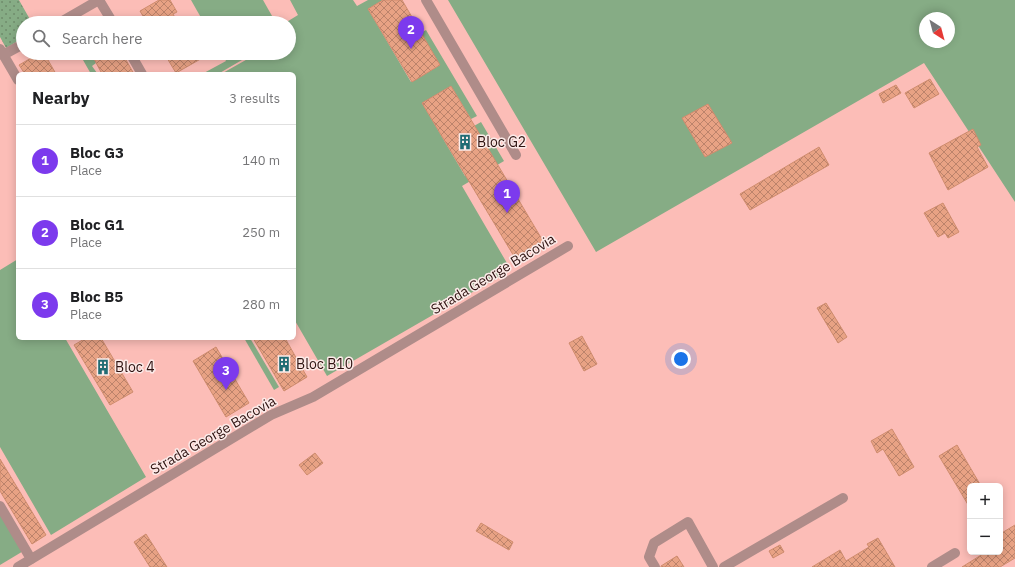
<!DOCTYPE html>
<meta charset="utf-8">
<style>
:root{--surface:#fff;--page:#f2f2f2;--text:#202124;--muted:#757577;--line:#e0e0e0;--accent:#7c3aed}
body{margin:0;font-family:"IBM Plex Sans",sans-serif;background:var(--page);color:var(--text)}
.controls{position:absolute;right:12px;bottom:12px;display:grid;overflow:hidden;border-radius:6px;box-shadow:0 2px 10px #0003}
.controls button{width:36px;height:36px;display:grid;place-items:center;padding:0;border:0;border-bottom:1px solid var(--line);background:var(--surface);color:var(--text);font:20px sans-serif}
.compass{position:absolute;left:919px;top:12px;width:36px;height:36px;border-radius:50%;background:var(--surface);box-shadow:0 2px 10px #0003;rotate:144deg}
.you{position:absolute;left:681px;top:359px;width:14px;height:14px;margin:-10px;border:3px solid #fff;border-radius:50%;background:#1a73e8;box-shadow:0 0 0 6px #1a73e833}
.badge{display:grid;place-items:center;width:26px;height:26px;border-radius:50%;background:var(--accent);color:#fff;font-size:13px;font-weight:700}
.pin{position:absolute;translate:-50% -33px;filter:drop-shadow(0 1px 2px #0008)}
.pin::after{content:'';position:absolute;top:21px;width:14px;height:12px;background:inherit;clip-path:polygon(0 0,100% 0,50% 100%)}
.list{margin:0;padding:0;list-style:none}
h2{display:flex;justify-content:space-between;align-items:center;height:52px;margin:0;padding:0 16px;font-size:17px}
h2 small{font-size:13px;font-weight:400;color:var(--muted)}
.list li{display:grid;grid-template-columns:26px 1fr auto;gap:12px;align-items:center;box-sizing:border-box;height:72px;padding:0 16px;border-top:1px solid var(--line)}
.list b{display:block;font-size:15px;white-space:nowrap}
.list p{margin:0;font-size:13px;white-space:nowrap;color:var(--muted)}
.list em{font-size:13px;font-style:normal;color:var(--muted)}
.icon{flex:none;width:22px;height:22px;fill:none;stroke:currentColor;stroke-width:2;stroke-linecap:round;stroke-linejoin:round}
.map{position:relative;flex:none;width:1015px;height:567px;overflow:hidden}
.search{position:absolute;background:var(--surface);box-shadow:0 2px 10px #0003;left:16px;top:16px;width:280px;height:44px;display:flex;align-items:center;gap:10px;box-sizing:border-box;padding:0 14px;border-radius:22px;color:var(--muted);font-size:15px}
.panel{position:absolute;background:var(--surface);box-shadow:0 2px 10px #0003;left:16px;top:72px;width:280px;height:268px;border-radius:6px}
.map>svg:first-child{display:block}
.grass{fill:#86ac85;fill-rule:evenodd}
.park{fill:url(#park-dots)}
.building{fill:url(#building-cross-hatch);stroke:#cf8c6e}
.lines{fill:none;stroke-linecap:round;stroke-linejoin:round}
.minor{stroke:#af8c89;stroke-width:10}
.labels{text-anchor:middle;stroke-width:3;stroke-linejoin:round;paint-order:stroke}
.poi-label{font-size:14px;fill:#2f1311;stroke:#fcebe9;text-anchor:start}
.street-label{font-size:14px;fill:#2f1311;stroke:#fcebe9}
</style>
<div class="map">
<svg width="1015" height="567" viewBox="0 0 1015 567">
<defs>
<pattern id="park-dots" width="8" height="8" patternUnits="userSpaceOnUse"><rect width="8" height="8" fill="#86ac85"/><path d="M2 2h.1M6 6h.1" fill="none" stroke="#6e8b6b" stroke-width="1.8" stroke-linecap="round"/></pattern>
<pattern id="building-cross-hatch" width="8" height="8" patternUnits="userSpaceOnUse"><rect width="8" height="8" fill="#e8a284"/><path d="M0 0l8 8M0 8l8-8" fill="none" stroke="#bc836b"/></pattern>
</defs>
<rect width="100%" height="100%" fill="#fcbdb7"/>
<g class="grass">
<polygon points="191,0 263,0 276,23 204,23"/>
<polygon points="290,0 353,0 357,6 368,0 383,0 368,9 411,82 440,65 421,33 426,30 477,116 471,119 451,86 422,103 465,176 494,159 474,126 481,122 504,161 462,186 511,270 327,376 294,319 294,74 221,74 258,53 289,53 289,23 285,23 298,15"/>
<path d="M448 0H1015V202L924 63 596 252ZM925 18H949V42H925Z"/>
<polygon points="79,53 91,53 96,63 92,66 97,73 101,72 102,74 91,74"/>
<polygon points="222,53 254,53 218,74 202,74 226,61"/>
<polygon points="18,259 18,338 65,338 146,477 51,535 0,447 0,270"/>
<polygon points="244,338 250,338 279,387 274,390"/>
<polygon points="0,506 25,550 0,565"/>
</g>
<polygon class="park" points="0,0 19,0 32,23 23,23 23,38 6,48 0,37"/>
<g class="building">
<polygon points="159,0 170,0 177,12 173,14 178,23 147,23 140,11"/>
<polygon points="383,0 402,0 440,65 412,82 368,9"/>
<polygon points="40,53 44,53 56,74 25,74 19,65"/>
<polygon points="91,53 122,53 134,74 102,74"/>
<polygon points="164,53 211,53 176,73"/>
<polygon points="930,79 939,94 914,108 905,93"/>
<polygon points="896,85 901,93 883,103 879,94"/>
<polygon points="451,86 543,241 515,258 422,103"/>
<polygon points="708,104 732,143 705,157 682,118"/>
<polygon points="973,129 981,145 977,147 988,167 948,190 929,153"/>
<polygon points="819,147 829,165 750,210 740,194"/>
<polygon points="943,203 959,232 948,238 945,233 938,237 924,213"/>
<polygon points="826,303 847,337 838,343 817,308"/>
<polygon points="582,336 597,364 584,371 569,343"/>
<polygon points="86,338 101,338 133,392 110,405 74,345"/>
<polygon points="253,338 285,338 307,377 284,391"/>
<polygon points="216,347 249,403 226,417 193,361"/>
<polygon points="892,429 914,467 899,476 883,449 877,453 871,441"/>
<polygon points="957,445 981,486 970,486 970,508 939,456"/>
<polygon points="315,453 323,463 307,475 299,465"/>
<polygon points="0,459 46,535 32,544 0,491"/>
<polygon points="481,523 513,542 509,550 476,531"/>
<polygon points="1015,525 1015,558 1000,567 962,567 986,552 1000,552 1000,534"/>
<polygon points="146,534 167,567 150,567 134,542"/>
<polygon points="878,538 895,567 812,567 840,550 846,561 869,547 867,544"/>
<polygon points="780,545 784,552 773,558 769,551"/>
<polygon points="677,556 684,567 661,567 661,566"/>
</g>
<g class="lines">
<g class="minor">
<polyline points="99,0 113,23"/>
<polyline points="426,0 516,155"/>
<polyline points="59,23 99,0"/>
<polyline points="0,49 18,80"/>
<polyline points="130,53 142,74"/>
<polyline points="3,55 23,44"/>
<polyline points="0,506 31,559"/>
<polyline points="18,567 271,415 313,397 568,246"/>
<polyline points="655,567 649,557 654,543 688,522 713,567"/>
<polyline points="724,567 843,498"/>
<polyline points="932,567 955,553"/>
</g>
</g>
<defs>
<g id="building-bare" transform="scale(1.2)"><path d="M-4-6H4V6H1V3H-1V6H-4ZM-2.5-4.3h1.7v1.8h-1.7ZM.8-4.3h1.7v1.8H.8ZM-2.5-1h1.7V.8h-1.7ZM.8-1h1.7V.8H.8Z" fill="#216c73" stroke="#fcebe9" stroke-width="2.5" paint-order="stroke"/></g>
</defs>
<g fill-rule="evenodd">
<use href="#building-bare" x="465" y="142"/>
<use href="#building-bare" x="284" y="364"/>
<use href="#building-bare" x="103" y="367"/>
</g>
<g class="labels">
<g class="poi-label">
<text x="477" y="147">Bloc G2</text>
<text x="296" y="369">Bloc B10</text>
<text x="115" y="372">Bloc 4</text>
</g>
<g class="street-label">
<text transform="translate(493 274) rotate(-31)" y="5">Strada George Bacovia</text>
<text transform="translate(213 435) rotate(-30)" y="5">Strada George Bacovia</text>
</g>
</g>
</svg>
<div class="controls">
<button>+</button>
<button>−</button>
</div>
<svg class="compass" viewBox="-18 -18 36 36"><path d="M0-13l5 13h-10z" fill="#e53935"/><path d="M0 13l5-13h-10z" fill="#757577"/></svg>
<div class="you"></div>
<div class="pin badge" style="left:507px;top:213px">1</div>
<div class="pin badge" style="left:411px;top:49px">2</div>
<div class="pin badge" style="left:226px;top:390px">3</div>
<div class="search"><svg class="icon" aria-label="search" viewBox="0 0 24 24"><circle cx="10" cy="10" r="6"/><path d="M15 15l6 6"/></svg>Search here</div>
<section class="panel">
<h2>Nearby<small>3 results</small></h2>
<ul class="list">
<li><span class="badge">1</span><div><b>Bloc G3</b><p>Place</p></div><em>140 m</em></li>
<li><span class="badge">2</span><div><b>Bloc G1</b><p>Place</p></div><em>250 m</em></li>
<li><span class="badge">3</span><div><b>Bloc B5</b><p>Place</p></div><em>280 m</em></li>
</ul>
</section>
</div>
